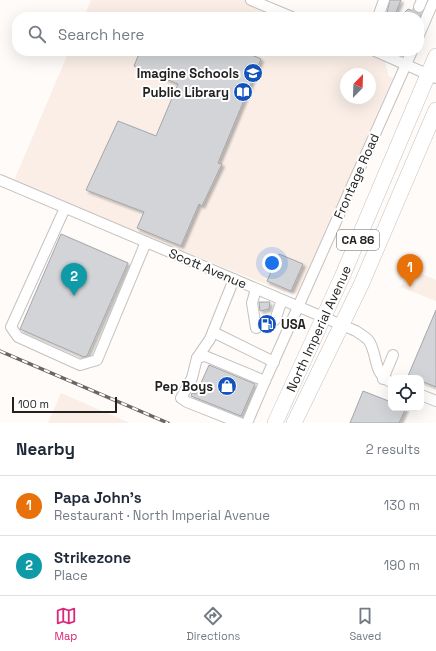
<!DOCTYPE html>
<meta charset="utf-8">
<style>
:root{--surface:#fff;--page:#f2f2f3;--text:#1f2937;--muted:#747a83;--line:#e0e1e3;--accent:#db2777}
body{margin:0;font-family:"Space Grotesk",sans-serif;background:var(--page);color:var(--text)}
.controls{position:absolute;right:12px;bottom:12px;display:grid;overflow:hidden;border-radius:8px;box-shadow:0 4px 16px #0002}
.controls button{width:36px;height:36px;display:grid;place-items:center;padding:0;border:0;border-bottom:1px solid var(--line);background:var(--surface);color:var(--text);font:20px sans-serif}
.compass{position:absolute;left:340px;top:68px;width:36px;height:36px;border-radius:50%;background:var(--surface);box-shadow:0 4px 16px #0002;rotate:23deg}
.scale{position:absolute;left:12px;bottom:10px;width:105px;box-sizing:border-box;padding-left:4px;border:2px solid #222120;border-top:0;font-size:11px;line-height:14px;white-space:nowrap;color:#222120;-webkit-text-stroke:3px #fff;paint-order:stroke}
.you{position:absolute;left:272px;top:263px;width:14px;height:14px;margin:-10px;border:3px solid #fff;border-radius:50%;background:#1a73e8;box-shadow:0 0 0 6px #1a73e833}
.badge{display:grid;place-items:center;width:26px;height:26px;border-radius:50%;background:var(--accent);color:#fff;font-size:13px;font-weight:700}
.pin{position:absolute;translate:-50% -33px;filter:drop-shadow(0 1px 2px #0008)}
.pin::after{content:'';position:absolute;top:21px;width:14px;height:12px;background:inherit;clip-path:polygon(0 0,100% 0,50% 100%)}
.list{margin:0;padding:0;list-style:none}
h2{display:flex;justify-content:space-between;align-items:center;height:52px;margin:0;padding:0 16px;font-size:17px}
h2 small{font-size:13px;font-weight:400;color:var(--muted)}
.list li{display:grid;grid-template-columns:26px 1fr auto;gap:12px;align-items:center;box-sizing:border-box;height:60px;padding:0 16px;border-top:1px solid var(--line)}
.list b{display:block;font-size:15px;white-space:nowrap}
.list p{margin:0;font-size:13px;white-space:nowrap;color:var(--muted)}
.list em{font-size:13px;font-style:normal;color:var(--muted)}
.icon{flex:none;width:22px;height:22px;fill:none;stroke:currentColor;stroke-width:2;stroke-linecap:round;stroke-linejoin:round}
.map{position:relative;flex:none;width:436px;height:423px;overflow:hidden}
.search{position:absolute;background:var(--surface);box-shadow:0 4px 16px #0002;left:12px;right:12px;top:12px;height:44px;display:flex;align-items:center;gap:10px;box-sizing:border-box;padding:0 14px;border-radius:16px;color:var(--muted);font-size:15px}
.sheet{height:172px;background:var(--surface)}
nav{display:flex;justify-content:space-around;align-items:center;box-sizing:border-box;height:56px;border-top:1px solid var(--line);background:var(--surface);font-size:11px;color:var(--muted)}
nav a{display:grid;justify-items:center;gap:2px}
nav .on{color:var(--accent)}
.map>svg:first-child{display:block}
.built{fill:#faeee7;fill-rule:evenodd}
.building{fill:#d2d4d8;stroke:#a4a6aa;filter:url(#shadow)}
.lines{fill:none;stroke-linecap:round;stroke-linejoin:round}
.minor-tunnel{stroke:#d3cfcd;stroke-width:10;stroke-dasharray:10 5;stroke-linecap:butt}
.minor-casing{stroke:#c5c1be;stroke-width:12}
.highway-casing{stroke:#c5c1be;stroke-width:16}
.minor{stroke:#fff;stroke-width:10}
.highway{stroke:#fff;stroke-width:15}
.rail-casing{stroke:#696765;stroke-width:3.5}
.rail{stroke:#fff;stroke-width:2;stroke-dasharray:6;stroke-linecap:butt}
.labels{text-anchor:middle;stroke-width:4;stroke-linejoin:round;paint-order:stroke}
.shield{fill:#fff;stroke:#646463;stroke-width:1}
.shield-label{font-size:12px;font-weight:bold;fill:#222120}
.poi-label{font-size:13px;font-weight:bold;fill:#222120;stroke:#fff;text-anchor:end}
.street-label{font-size:13px;fill:#222120;stroke:#fff}
</style>
<div class="map">
<svg width="436" height="423" viewBox="0 0 436 423">
<defs>
<filter id="shadow"><feDropShadow dx="2.5" dy="2.5" stdDeviation="1" flood-color="#0004"/></filter>
</defs>
<rect width="100%" height="100%" fill="#fffbf8"/>
<g class="built">
<polygon points="91,0 247,0 290,17 84,17"/>
<path d="M69 51H375L383 55 389 76 393 78 346 186 306 289 299 294 285 292 13 183ZM346 74H370V98H346Z"/>
<polygon points="408,268 436,280 436,301 401,287"/>
<polygon points="61,393 130,423 48,423"/>
</g>
<g class="building">
<polygon points="390,0 401,0 394,17 386,17"/>
<polygon points="408,9 421,14 420,17 400,17"/>
<polygon points="140,51 243,51 261,59 218,163 222,164 202,206 199,204 181,246 137,228 144,212 86,190 118,121 156,136 178,84 134,66"/>
<polygon points="61,234 128,263 87,356 84,357 20,329"/>
<polygon points="279,254 303,264 291,291 267,281"/>
<polygon points="259,302 270,302 269,309 260,311"/>
<polygon points="436,310 436,387 421,381 421,378 408,376"/>
<polygon points="209,365 255,384 241,416 191,396 192,393 196,394"/>
<polygon points="363,391 391,402 391,408 406,408 399,423 350,423"/>
</g>
<g class="lines">
<polyline class="minor-tunnel" points="414,17 419,7"/>
<g class="minor-casing">
<g id="minor">
<polyline points="251,0 292,17"/>
<polyline points="419,7 422,0"/>
<polyline points="378,17 384,0"/>
<polyline points="419,35 434,0"/>
<polyline points="375,51 436,78"/>
<path d="M0 180 356 331C360 334 366 337 369 341 378 355 373 375 391 382"/>
<polyline points="65,208 11,327 18,337 80,365 97,360 146,242"/>
<polyline points="234,279 210,339 197,358 192,378 181,398 187,402 240,423"/>
<polyline points="256,289 252,303 256,328 275,320 282,300"/>
<polyline points="213,332 274,362"/>
<polyline points="197,358 205,356 265,381 247,423"/>
<polyline points="383,379 393,355"/>
<polyline points="265,381 412,51"/>
<polyline points="421,395 436,401"/>
</g>
</g>
<g class="highway-casing">
<g id="highway">
<path id="s1" d="M275 423 342 277 436 56"/>
<polyline points="294,423 361,285 436,110"/>
</g>
</g>
<use href="#minor" class="minor"/>
<use href="#highway" class="highway"/>
<g class="rail-casing">
<polyline id="rail" points="0,351 168,423"/>
</g>
<use href="#rail" class="rail"/>
</g>
<defs>
<g id="school-disc" transform="scale(1)"><circle r="9.5" fill="#1353be" stroke="#fff"/><path d="M0-5L7-2L0 1L-7-2ZM-4 1L0 2.5L4 1V4Q0 6-4 4Z" fill="#fff"/></g>
<g id="library-disc" transform="scale(1)"><circle r="9.5" fill="#1353be" stroke="#fff"/><path d="M-6-4Q-3-5.5-.7-3.5V5Q-3 3-6 4ZM6-4Q3-5.5 .7-3.5V5Q3 3 6 4Z" fill="#fff"/></g>
<g id="fuel-disc" transform="scale(1)"><circle r="9.5" fill="#1353be" stroke="#fff"/><path d="M-5.5-6h7V0h2V4h1.3V-2.5L3-4.5l.8-.8L6-3V5H2.5V1h-1V6h-7ZM-4.2-4.7v3.2H.2V-4.7Z" fill="#fff"/></g>
<g id="shop-disc" transform="scale(1)"><circle r="9.5" fill="#1353be" stroke="#fff"/><path d="M-5-2.5h2.3a2.7 3.5 0 0 1 5.4 0H5L5.5 6h-11ZM-1.5-2.5h3a1.5 2.3 0 0 0-3 0Z" fill="#fff"/></g>
</defs>
<g fill-rule="evenodd">
<use href="#school-disc" x="253" y="73"/>
<use href="#library-disc" x="243" y="92"/>
<use href="#fuel-disc" x="267" y="324"/>
<use href="#shop-disc" x="227" y="386"/>
</g>
<g class="labels">
<rect class="shield" x="337" y="230" width="42" height="20" rx="3"/>
<g class="shield-label">
<text x="358" y="244">CA 86</text>
</g>
<g class="poi-label">
<text x="239" y="78">Imagine Schools</text>
<text x="229" y="97">Public Library</text>
<text x="281" y="329" text-anchor="start">USA</text>
<text x="213" y="391">Pep Boys</text>
</g>
<g class="street-label">
<text transform="translate(356 176) rotate(-66)" y="5">Frontage Road</text>
<text transform="translate(208 268) rotate(23)" y="5">Scott Avenue</text>
<text dy="5" stroke="none"><textPath href="#s1" startOffset="104">North Imperial Avenue</textPath></text>
</g>
</g>
</svg>
<div class="controls">
<button><svg class="icon" aria-label="locate" viewBox="0 0 24 24"><circle cx="12" cy="12" r="6"/><path d="M12 2v4M12 18v4M2 12h4M18 12h4"/></svg></button>
</div>
<svg class="compass" viewBox="-18 -18 36 36"><path d="M0-13l5 13h-10z" fill="#e53935"/><path d="M0 13l5-13h-10z" fill="#747a83"/></svg>
<div class="scale">100 m</div>
<div class="you"></div>
<div class="pin badge" style="left:410px;top:287px;background:#e8710a">1</div>
<div class="pin badge" style="left:74px;top:296px;background:#0f9aa8">2</div>
<div class="search"><svg class="icon" aria-label="search" viewBox="0 0 24 24"><circle cx="10" cy="10" r="6"/><path d="M15 15l6 6"/></svg>Search here</div>
</div>
<section class="sheet">
<h2>Nearby<small>2 results</small></h2>
<ul class="list">
<li><span class="badge" style="background:#e8710a">1</span><div><b>Papa John's</b><p>Restaurant · North Imperial Avenue</p></div><em>130 m</em></li>
<li><span class="badge" style="background:#0f9aa8">2</span><div><b>Strikezone</b><p>Place</p></div><em>190 m</em></li>
</ul>
</section>
<nav>
<a class="on"><svg class="icon" aria-label="map" viewBox="0 0 24 24"><path d="M3 6l6-2 6 2 6-2v14l-6 2-6-2-6 2zM9 4v14M15 6v14"/></svg>Map</a>
<a><svg class="icon" aria-label="directions" viewBox="0 0 24 24"><path d="M12 3l9 9-9 9-9-9zM9 14v-3h6M13 9l2 2-2 2"/></svg>Directions</a>
<a><svg class="icon" aria-label="saved" viewBox="0 0 24 24"><path d="M7 4h10v16l-5-4-5 4z"/></svg>Saved</a>
</nav>
